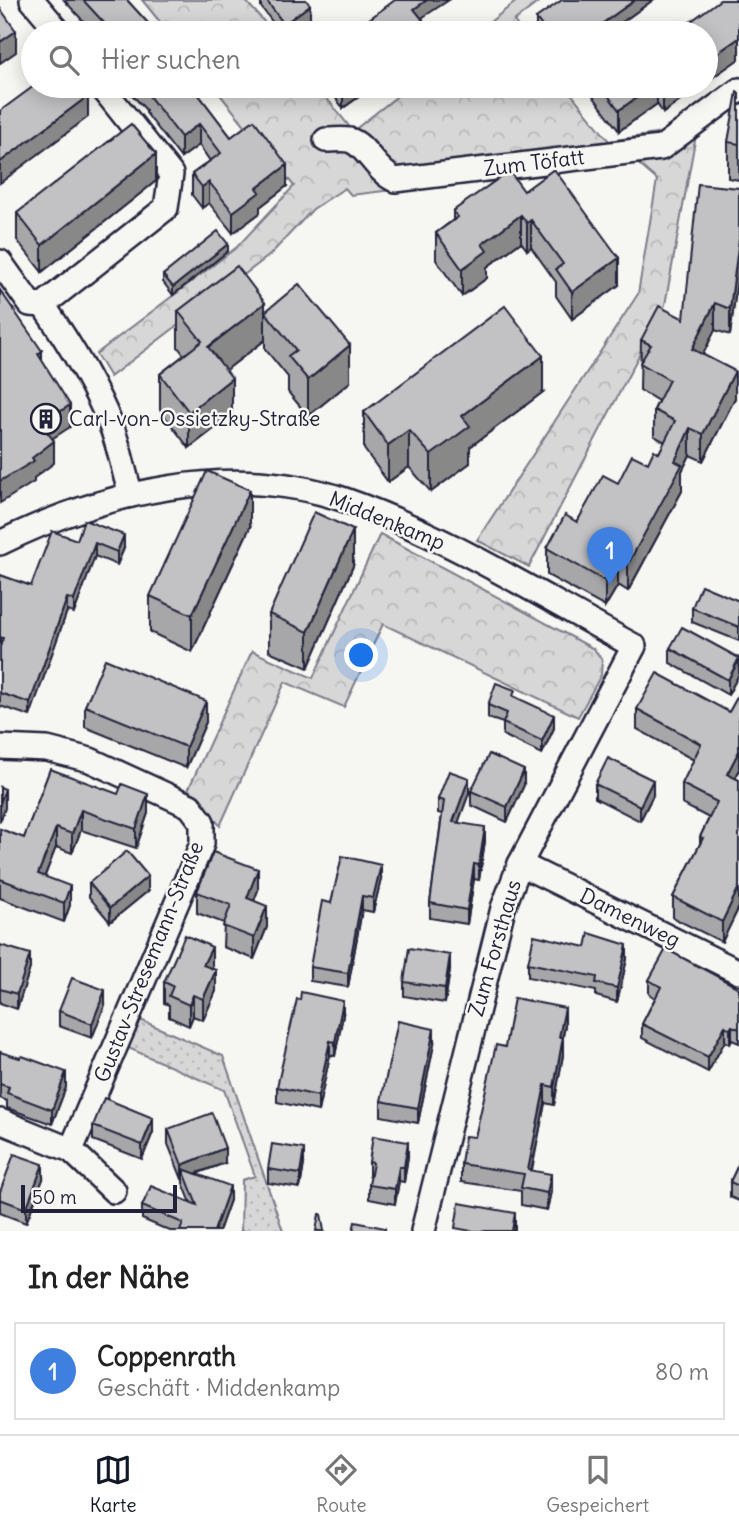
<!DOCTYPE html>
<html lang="de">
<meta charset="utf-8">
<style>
:root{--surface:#fff;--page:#f6f6f6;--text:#222;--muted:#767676;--line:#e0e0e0;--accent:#111827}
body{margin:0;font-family:Delius,sans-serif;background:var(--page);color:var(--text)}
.scale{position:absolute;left:21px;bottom:18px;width:156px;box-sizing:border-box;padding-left:7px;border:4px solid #22223b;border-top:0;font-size:19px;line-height:24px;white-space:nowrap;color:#22223b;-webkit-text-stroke:5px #f6f6f2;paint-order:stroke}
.you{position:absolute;left:362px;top:656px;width:24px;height:24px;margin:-18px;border:5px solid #fff;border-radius:50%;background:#1a73e8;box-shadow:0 0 0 10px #1a73e833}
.badge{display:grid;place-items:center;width:46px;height:46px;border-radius:50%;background:var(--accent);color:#fff;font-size:23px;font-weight:700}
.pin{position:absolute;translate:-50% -58px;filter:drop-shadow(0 2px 4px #0008)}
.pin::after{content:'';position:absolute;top:37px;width:24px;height:21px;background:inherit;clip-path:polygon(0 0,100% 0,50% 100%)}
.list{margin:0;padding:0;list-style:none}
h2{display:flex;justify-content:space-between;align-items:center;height:91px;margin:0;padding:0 28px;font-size:30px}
h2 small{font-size:23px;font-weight:400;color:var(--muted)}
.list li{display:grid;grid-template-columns:46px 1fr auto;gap:21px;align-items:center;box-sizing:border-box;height:98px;margin:0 14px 14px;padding:0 14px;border:2px solid var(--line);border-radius:0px}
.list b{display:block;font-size:26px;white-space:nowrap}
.list p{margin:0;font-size:23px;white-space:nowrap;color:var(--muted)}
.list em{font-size:23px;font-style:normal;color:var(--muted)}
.icon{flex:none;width:38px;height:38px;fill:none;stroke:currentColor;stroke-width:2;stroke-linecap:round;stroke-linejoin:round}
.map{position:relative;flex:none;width:739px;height:1231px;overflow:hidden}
.search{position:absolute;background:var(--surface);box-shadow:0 4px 18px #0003;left:21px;right:21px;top:21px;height:77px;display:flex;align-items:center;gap:18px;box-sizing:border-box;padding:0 24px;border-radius:38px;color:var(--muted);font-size:26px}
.sheet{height:203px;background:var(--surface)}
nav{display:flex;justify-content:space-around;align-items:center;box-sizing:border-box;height:98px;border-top:2px solid var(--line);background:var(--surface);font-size:19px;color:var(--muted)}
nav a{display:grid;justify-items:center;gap:4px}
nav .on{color:var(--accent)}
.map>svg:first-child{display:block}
.grass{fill:url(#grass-dots);stroke:#7c7c89;stroke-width:2}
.park{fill:url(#park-crowns);stroke:#7c7c89;stroke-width:2}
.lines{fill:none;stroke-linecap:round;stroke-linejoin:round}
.minor-casing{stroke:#22223b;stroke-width:28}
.minor{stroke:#f6f6f2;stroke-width:23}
.wall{fill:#a7a7a9;stroke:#22223b;stroke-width:2}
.shaded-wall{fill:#888889;stroke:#22223b;stroke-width:2}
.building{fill:#c2c2c4;stroke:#22223b;stroke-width:2}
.labels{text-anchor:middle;stroke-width:5;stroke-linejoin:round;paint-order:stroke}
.street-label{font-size:21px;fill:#22223b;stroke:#f6f6f2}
.poi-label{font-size:21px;fill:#22223b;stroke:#f6f6f2;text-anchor:start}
</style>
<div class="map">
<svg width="739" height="1231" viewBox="0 0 739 1231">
<defs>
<pattern id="grass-dots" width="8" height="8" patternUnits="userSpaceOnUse" patternTransform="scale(1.75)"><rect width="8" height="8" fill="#d7d7d7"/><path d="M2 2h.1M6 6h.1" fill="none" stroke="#b8b8b9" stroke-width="1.8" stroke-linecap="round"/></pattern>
<pattern id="park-crowns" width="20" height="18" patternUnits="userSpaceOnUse" patternTransform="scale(1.75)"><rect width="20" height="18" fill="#d7d7d7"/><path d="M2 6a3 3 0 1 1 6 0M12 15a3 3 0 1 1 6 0" fill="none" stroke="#b8b8b9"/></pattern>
</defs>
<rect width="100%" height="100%" fill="#f6f6f2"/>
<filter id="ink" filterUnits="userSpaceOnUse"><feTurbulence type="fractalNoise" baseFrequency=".0143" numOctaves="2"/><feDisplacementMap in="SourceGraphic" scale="14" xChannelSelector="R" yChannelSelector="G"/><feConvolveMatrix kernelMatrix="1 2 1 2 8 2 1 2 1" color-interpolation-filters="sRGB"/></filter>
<g filter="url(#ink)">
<polygon class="grass" points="136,1018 223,1056 283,1231 241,1231 242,1180 255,1176 224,1090 124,1046"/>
<g class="park">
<polygon points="142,0 245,0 274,33 169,33"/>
<polygon points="518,0 541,0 514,21 523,33 476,33"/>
<polygon points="739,77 739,104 696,135 665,305 529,567 477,540 638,294 657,180 635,161 351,195 345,188 313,209 270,255 110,377 96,354 237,247 294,186 213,86 317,86 353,131 410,86 565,86 609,141 662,133"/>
<polygon points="380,534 594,649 602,660 601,675 578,717 383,624 344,707 285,682 220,826 199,796 188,790 252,651 313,678"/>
</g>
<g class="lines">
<g class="minor-casing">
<g id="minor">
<polyline points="32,0 60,33"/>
<path d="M326 140C334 140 342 139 349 140 366 144 375 171 395 180L661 148 739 90"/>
<path d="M0 262 30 304 43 305C70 344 94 383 112 428 120 449 124 473 131 495"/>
<polyline points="43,305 166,208 171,174 101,86"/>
<path d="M0 543C103 492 233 461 345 500 445 535 541 596 634 646L520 864 503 908 423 1231"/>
<polyline points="0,747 47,749 90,760 190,806 202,822 202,844 71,1150"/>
<polyline points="520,864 739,972"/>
<polyline points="0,1121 71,1150 114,1191"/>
</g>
</g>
<use href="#minor" class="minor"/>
</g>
<g class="wall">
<polygon points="64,0 127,0 157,33 94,33"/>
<polygon points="261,0 306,0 310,19 291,33 281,33 261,7"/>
<polygon points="653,0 607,33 537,33 536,32 536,18"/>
<polygon points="124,86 192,86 231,137 287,186 260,207 260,213 233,233 209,203 202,208 192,195 192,174 210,161 199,145 181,158 146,113 146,110"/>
<polygon points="327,86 370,86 370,89 343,108"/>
<polygon points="593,86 701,86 663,113 657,104 619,131 593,96"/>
<polygon points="739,93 739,180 728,178 728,142"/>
<polygon points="156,181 42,272 17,240 17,213"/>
<polygon points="739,188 739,266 730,335 715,330 703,354 735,398 703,461 690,455 682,471 682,491 628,591 618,585 605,607 547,575 547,548 618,483 648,463 659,453 665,442 654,436 654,410 658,401 640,390 641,340 684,319"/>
<polygon points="524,191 619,285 572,319 556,296 556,282 531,247 527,250 521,242 487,267 487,278 462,296 436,260 436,233 453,220 453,211"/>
<polygon points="228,251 173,295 163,282 163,275"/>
<polygon points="178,311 265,312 350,382 308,416 288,392 288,377 265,349 265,340 226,370 232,415 189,448 160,410 160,374 184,355 178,347"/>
<polygon points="543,392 470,447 470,463 431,492 409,467 388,482 364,449 364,412"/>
<polygon points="250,527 192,652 150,632 150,596"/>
<polygon points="77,540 124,548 117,565 95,556 74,613 67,611 30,716 0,706 0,575 31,586"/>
<polygon points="353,566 308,668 269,651 269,614"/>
<polygon points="739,601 739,641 692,622 692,608"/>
<polygon points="670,648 739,658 739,674 728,695 670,663"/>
<polygon points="739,694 739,771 735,778 739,780 739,907 722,942 673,918 673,897 700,844 700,837 709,818 682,804 682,784 694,760 637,729 637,709 729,712"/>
<polygon points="515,697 554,728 542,754 503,735 503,723 488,718 488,705"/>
<polygon points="85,706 206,722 186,768 85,727"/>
<polygon points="50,769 148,813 136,848 81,830 72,853 56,847 45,876 70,905 64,922 0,898 0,829 24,838"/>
<polygon points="595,784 653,795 640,821 595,798"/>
<polygon points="524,785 507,822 471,805 471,791"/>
<polygon points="469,793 458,823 485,841 479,880 474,879 467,924 430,918 430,903 442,814 438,813 438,799"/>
<polygon points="381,879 373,912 362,910 348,987 310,981 310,967 331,903"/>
<polygon points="89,883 148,891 110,922 89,897"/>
<polygon points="258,890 254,901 267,927 254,959 223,947 224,923 197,913 197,892"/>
<polygon points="0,945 30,968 17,1009 0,1003"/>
<polygon points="586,947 627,959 617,1002 596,996 596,991 528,977 528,963"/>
<polygon points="211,968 216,991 203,1020 193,1016 189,1026 169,1017 169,1005 164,1003 164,982 212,968"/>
<polygon points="450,969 445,1003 404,996 404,982"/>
<polygon points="649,980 739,988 739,1043 732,1040 730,1044 725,1041 708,1072 642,1038 642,1024 655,998 649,994"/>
<polygon points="105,1005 92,1038 59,1026 59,1011"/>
<polygon points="343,1015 335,1056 330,1055 318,1111 277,1102 277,1087"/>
<polygon points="565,1025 563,1037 563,1055 554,1105 545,1103 532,1170 551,1191 547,1210 521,1205 521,1191 461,1182 461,1164 475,1137 505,1047"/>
<polygon points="434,1044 418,1123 381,1116 381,1101"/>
<polygon points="0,1052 66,1087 52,1124 7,1108 7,1101 0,1098"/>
<polygon points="93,1126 153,1132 142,1159 93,1140"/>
<polygon points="168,1129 225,1163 196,1174 230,1200 219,1231 170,1231 142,1219 142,1206 191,1203 183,1183 183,1179 182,1179 168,1144"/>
<polygon points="408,1156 404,1182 399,1181 395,1204 369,1199 369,1185 371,1177 369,1176 369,1162"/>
<polygon points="739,1163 739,1201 730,1197 730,1182"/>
<polygon points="304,1164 300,1188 268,1183 268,1169"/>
<polygon points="43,1179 26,1223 0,1213 0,1192"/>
</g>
<g class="shaded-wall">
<polygon points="427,0 449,0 414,23 414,9"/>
<polygon points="635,0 653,0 607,33 589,33"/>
<polygon points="310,5 310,19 291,33 284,33 284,24"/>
<polygon points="423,20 423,33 405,33"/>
<polygon points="16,31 16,52 0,63 0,42"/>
<polygon points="739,38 739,59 706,82 706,61"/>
<polygon points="354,86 370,86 370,89 343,108 343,94"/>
<polygon points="653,86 657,86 657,104 619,131 619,110"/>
<polygon points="672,86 701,86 663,113 663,92"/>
<polygon points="88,96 88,117 0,183 0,162"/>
<polygon points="199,124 199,145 181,158 181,137"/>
<polygon points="156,154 156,181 42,272 42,245"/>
<polygon points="287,165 287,186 260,207 260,213 233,233 233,212 257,188"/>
<polygon points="209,182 209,203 202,208 202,187"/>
<polygon points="521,215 521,242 487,267 487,278 462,296 462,269 482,244"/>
<polygon points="531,220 531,247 527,250 527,223"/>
<polygon points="739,239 739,266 730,335 730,309"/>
<polygon points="228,244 228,251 173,295 173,287"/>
<polygon points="619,258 619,285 572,319 572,292"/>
<polygon points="265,303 265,340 208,384 208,347"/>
<polygon points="715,303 715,330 692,376 692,349"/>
<polygon points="350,345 350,382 308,416 308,380"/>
<polygon points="42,351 42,373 38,354"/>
<polygon points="543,356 543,392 470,447 470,463 431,492 431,455 462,416"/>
<polygon points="735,371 735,398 703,461 703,434"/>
<polygon points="232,378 232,415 189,448 189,412"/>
<polygon points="70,405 70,427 41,446 41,424"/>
<polygon points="690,428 690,455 682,471 682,491 628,591 628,564"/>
<polygon points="409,430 409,467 388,482 388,445"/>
<polygon points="54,441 54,463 34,478 34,482 0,503 0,481"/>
<polygon points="250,490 250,527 192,652 192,615"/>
<polygon points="353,530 353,566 308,668 308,632"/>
<polygon points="124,535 124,548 117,565 117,552"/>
<polygon points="95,543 95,556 74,613 74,600"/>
<polygon points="618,559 618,585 605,607 605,581"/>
<polygon points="67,598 67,611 30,716 30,703"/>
<polygon points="739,660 739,674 728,695 728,680"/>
<polygon points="206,701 206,722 186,768 186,747"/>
<polygon points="554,715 554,728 542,754 542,741"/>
<polygon points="739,751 739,771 727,794 727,774"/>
<polygon points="524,770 524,785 507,822 507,807"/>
<polygon points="469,778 469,793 453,837 453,822"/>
<polygon points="653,780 653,795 640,821 640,806"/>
<polygon points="5,789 5,808 0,822 0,803"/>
<polygon points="148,794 148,813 136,848 136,829"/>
<polygon points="81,810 81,830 72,853 72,834"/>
<polygon points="485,827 485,841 479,880 479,865"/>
<polygon points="56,828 56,847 38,893 38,874"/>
<polygon points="474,864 474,879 467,924 467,910"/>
<polygon points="381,865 381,879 373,912 373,898"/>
<polygon points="258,869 258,890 247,919 247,898"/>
<polygon points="148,876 148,891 110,922 110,908"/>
<polygon points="70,886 70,905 64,922 64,903"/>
<polygon points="739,887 739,907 722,942 722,922"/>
<polygon points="362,896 362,910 348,987 348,973"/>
<polygon points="267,906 267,927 254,959 254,938"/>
<polygon points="627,945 627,959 617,1002 617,988"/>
<polygon points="212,947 212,968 203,986 203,965"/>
<polygon points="30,954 30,968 17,1009 17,994"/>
<polygon points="450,955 450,969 445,1003 445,988"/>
<polygon points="216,970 216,991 203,1020 203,999"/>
<polygon points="105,990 105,1005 92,1038 92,1024"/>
<polygon points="193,995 193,1016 189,1026 189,1005"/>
<polygon points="343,1001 343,1015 335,1056 335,1042"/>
<polygon points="565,1008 565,1025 559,1054 559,1037"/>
<polygon points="725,1026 725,1041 708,1072 708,1057"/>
<polygon points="732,1026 732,1040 730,1044 730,1029"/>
<polygon points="434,1029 434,1044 418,1123 418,1108"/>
<polygon points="563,1037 563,1055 554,1105 554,1087"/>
<polygon points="330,1041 330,1055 318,1111 318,1096"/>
<polygon points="66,1072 66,1087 52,1124 52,1110"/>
<polygon points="545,1085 545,1103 528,1187 528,1170"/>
<polygon points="153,1118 153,1132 142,1159 142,1145"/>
<polygon points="408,1142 408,1156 404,1182 404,1167"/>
<polygon points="225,1148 225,1163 186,1177 183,1169 183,1179 182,1179 182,1165"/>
<polygon points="304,1149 304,1164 300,1188 300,1174"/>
<polygon points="43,1164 43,1179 26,1223 26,1209"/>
<polygon points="399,1167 399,1181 395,1204 395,1189"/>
<polygon points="551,1174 551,1191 547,1210 547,1193"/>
<polygon points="230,1186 230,1200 219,1231 214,1231"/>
<polygon points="515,1213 515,1231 512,1231"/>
</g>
<g class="building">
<polygon points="83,0 127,0 157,33 97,33 106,25"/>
<polygon points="266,0 306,0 310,5 284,24"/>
<polygon points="395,0 427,0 414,9 423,20 405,33 360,33 368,28 364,23"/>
<polygon points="562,0 635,0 589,33 547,33 536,18"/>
<polygon points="720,0 739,0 739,38 706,61 706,33 675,33"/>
<polygon points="0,8 16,31 0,42"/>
<polygon points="34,86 80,86 88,96 0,162 0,111"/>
<polygon points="144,86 192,86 231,137 254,120 287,165 257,188 260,192 233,212 209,182 202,187 192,174 221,153 199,124 181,137 146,92 148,90"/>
<polygon points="337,86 354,86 343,94"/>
<polygon points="601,86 653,86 619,110"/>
<polygon points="658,86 672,86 663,92"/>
<polygon points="737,92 739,93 739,144 728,142"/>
<polygon points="131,124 156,154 42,245 17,213"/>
<polygon points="554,169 619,258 572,292 556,269 563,264 531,220 527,223 521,215 482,244 487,251 462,269 436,233 458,217 453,211 509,171 524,191"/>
<polygon points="698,184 739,188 739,239 730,309 715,303 692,349 735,371 703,434 690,428 675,461 682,465 628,564 618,559 605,581 547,548 565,515 577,522 603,475 618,483 632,455 648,463 654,450 659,453 675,421 654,410 669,380 640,363 651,345 641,340 659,306 684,319"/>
<polygon points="218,231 228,244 173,287 163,275"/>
<polygon points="237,266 265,303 208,347 232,378 189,412 160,374 202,341 178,311"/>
<polygon points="299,284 350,345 308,380 288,356 296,350 265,312"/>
<polygon points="0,290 42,351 38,354 70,405 41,424 54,441 32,458 34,461 0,481"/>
<polygon points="505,306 543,356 462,416 470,426 431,455 409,430 388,445 364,412"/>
<polygon points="207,471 250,490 192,615 150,596"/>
<polygon points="314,512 353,530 308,632 269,614"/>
<polygon points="84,520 124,535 117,552 95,543 74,600 67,598 30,703 0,693 0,647 3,638 0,637 0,575 31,586 52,531 77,540"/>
<polygon points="701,585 739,601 739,627 692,608"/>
<polygon points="682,627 739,658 728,680 670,648"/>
<polygon points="105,659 206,701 186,747 85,706"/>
<polygon points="657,673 729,712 739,694 739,751 727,774 739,780 739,887 722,922 673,897 703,838 700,837 717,802 682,784 701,744 637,709"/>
<polygon points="496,683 515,690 513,696 554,715 542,741 503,723 507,713 488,705"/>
<polygon points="489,754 524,770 507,807 471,791"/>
<polygon points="608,758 653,780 640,806 595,784"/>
<polygon points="50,769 118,794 122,784 148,794 136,829 81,810 72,834 56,828 38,874 70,886 64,903 0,879 0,829 24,838"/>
<polygon points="449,771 469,778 453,822 485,827 479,865 474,864 467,910 430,903 444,801 438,799"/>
<polygon points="0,787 5,789 0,803"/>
<polygon points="127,851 148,876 110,908 89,883"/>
<polygon points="213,852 258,869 247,898 267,906 254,938 223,926 231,905 197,892"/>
<polygon points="342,856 381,865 373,898 362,896 348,973 310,967 322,901 331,903"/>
<polygon points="589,933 627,945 617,988 596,983 597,977 528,963 534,935 586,947"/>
<polygon points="185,935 212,947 203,965 216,970 203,999 193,995 189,1005 169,996 173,986 164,982"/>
<polygon points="0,945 30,954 17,994 0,989"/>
<polygon points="409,948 450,955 445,988 404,982"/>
<polygon points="666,949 739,988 739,1029 732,1026 730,1029 725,1026 708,1057 642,1024 661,987 649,980"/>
<polygon points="72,978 105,990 92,1024 59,1011"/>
<polygon points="301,992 343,1001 335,1042 330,1041 318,1096 277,1087 297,999 300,1000"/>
<polygon points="514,998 565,1008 559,1037 563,1037 554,1087 545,1085 528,1170 551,1174 547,1193 521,1188 524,1174 461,1164 465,1136 475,1137 496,1045 505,1047"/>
<polygon points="398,1021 434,1029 418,1108 381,1101"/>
<polygon points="0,1052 20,1058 22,1056 66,1072 52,1110 7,1093 9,1087 0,1084"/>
<polygon points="104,1098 153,1118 142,1145 93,1126"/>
<polygon points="212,1113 225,1148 182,1165 168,1129"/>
<polygon points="373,1136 408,1142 404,1167 399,1167 395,1189 369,1185 373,1163 369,1162"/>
<polygon points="272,1144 304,1149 300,1174 268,1169"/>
<polygon points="14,1154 43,1164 26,1209 0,1199 0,1192"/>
<polygon points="739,1163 739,1186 730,1182"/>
<polygon points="183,1169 230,1186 214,1231 180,1231 183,1223 142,1206 151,1186 197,1205"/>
<polygon points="459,1203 515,1213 512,1231 471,1231 455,1228"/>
<polygon points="319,1214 321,1214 324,1231 316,1231"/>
<polygon points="355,1222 385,1228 385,1231 353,1231"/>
</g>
</g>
<defs>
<g id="building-ring" transform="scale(1.575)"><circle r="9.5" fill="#f6f6f2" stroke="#22223b" stroke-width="1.5"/><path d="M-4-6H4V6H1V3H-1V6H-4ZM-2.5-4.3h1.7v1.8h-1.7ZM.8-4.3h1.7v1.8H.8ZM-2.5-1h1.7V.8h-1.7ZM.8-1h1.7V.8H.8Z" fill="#22223b"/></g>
</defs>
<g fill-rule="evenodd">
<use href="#building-ring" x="46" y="419"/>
</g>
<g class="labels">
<g class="street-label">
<text transform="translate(534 163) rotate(-7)" y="7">Zum Töfatt</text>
<text transform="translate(387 521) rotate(22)" y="7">Middenkamp</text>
<text transform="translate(630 918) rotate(26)" y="7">Damenweg</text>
<text transform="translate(495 948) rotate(-74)" y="7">Zum Forsthaus</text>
<text transform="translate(149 962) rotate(-68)" y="7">Gustav-Stresemann-Straße</text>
</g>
<g class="poi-label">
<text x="69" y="426">Carl-von-Ossietzky-Straße</text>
</g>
</g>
</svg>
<div class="scale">50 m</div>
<div class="you"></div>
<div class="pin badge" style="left:610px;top:585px;background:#3f7fe0">1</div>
<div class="search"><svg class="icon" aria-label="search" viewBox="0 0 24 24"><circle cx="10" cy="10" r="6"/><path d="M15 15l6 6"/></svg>Hier suchen</div>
</div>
<section class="sheet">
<h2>In der Nähe<small></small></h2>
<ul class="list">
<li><span class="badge" style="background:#3f7fe0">1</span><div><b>Coppenrath</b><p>Geschäft · Middenkamp</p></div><em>80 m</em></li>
</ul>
</section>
<nav>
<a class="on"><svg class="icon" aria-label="map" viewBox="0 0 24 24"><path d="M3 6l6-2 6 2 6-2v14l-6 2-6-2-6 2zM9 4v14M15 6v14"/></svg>Karte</a>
<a><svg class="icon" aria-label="directions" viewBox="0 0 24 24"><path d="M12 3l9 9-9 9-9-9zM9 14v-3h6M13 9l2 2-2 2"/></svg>Route</a>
<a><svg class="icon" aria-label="saved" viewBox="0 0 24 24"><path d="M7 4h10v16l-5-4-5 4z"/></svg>Gespeichert</a>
</nav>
